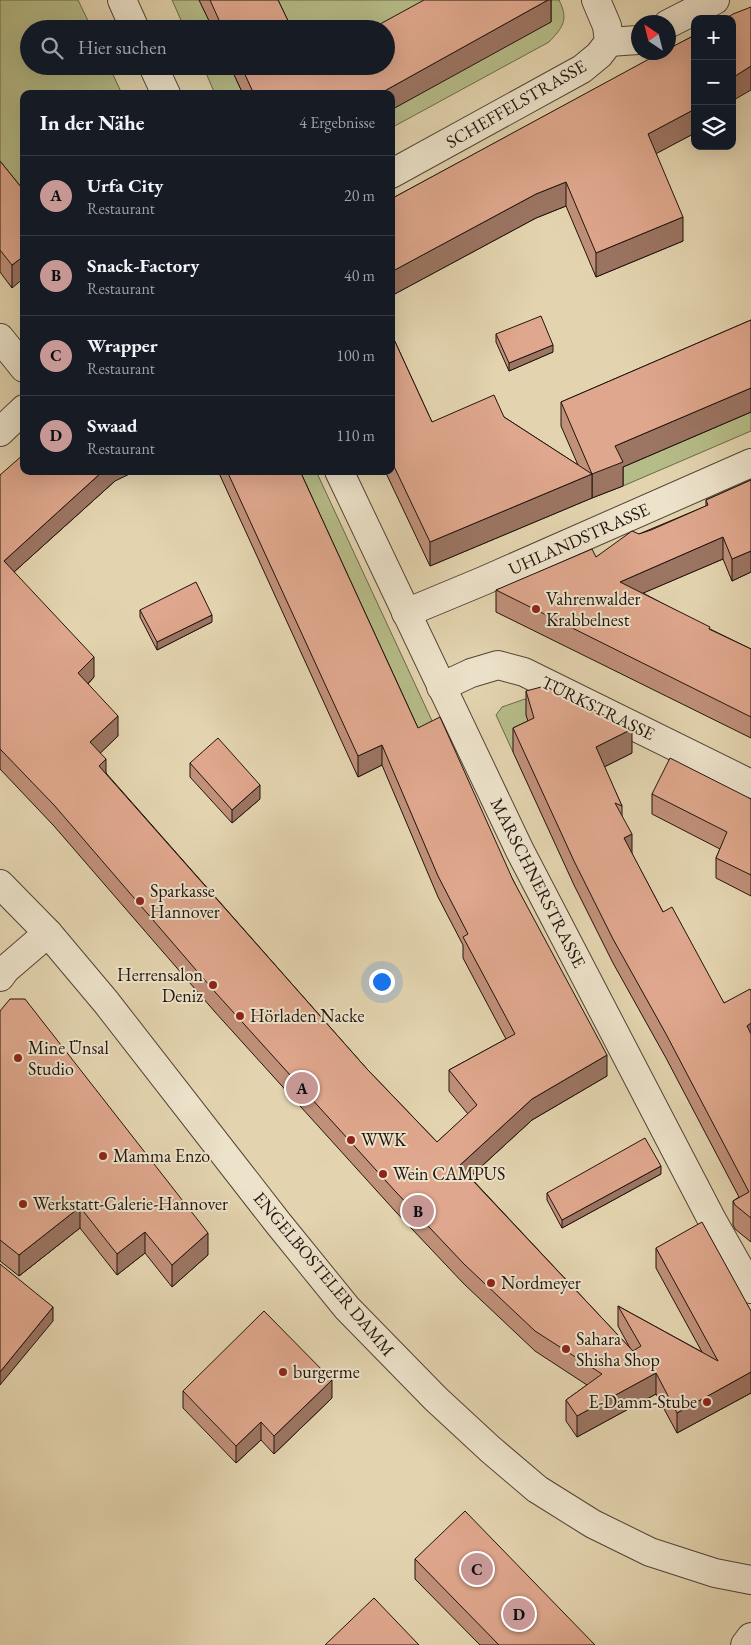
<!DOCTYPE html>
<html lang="de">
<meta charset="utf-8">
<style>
:root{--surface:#171b24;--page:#242831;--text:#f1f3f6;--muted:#9ea1a6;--line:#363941;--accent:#c59692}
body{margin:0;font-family:"EB Garamond",serif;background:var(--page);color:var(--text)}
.controls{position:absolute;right:15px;top:15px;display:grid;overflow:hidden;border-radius:10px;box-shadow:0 5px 20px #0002}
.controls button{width:45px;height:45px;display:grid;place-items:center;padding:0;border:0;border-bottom:1px solid var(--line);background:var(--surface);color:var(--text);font:25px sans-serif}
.compass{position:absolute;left:631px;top:15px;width:45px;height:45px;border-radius:50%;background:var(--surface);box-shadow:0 5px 20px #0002;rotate:325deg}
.you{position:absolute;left:381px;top:981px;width:18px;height:18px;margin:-12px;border:4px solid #fff;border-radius:50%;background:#1a73e8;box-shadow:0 0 0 8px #1a73e833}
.badge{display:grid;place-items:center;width:32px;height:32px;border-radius:50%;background:var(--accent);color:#111;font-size:16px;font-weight:700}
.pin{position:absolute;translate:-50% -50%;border:2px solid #fff;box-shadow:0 1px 5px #0006}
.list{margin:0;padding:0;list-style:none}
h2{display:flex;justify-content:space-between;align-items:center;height:65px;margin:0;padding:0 20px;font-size:21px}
h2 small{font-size:16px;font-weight:400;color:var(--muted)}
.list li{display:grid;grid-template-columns:32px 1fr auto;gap:15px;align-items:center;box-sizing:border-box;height:80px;padding:0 20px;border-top:1px solid var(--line)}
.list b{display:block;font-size:19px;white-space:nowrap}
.list p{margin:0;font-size:16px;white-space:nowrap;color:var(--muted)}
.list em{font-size:16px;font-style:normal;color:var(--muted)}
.icon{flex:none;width:28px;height:28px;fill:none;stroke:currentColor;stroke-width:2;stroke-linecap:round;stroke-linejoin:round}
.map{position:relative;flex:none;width:751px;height:1645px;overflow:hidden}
.search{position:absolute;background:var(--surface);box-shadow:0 5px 20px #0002;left:20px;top:20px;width:375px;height:55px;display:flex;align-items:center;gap:12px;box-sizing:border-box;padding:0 18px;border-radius:28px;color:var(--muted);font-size:19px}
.panel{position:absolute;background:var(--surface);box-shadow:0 5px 20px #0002;left:20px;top:90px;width:375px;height:385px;border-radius:10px}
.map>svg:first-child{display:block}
.green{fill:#b6bc88;stroke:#6c684b}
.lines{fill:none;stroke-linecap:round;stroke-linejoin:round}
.pedestrian-casing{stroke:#524436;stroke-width:30}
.minor-casing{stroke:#524436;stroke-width:30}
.pedestrian{stroke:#ede3cb;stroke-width:28}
.minor{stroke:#ede3cb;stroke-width:28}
.wall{fill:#c09079;stroke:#21140e}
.shaded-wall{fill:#9c7563;stroke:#21140e}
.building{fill:#dfa78d;stroke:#21140e}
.poi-dot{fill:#8f2418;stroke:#ede3cb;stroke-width:2}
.labels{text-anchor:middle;stroke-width:4;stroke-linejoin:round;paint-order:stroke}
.street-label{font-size:18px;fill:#21140e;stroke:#ede3cb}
.poi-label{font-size:18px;fill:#21140e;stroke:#ede3cb;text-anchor:start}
</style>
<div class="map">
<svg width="751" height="1645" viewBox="0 0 751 1645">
<rect width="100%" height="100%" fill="#e3d4af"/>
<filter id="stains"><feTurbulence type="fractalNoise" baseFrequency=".004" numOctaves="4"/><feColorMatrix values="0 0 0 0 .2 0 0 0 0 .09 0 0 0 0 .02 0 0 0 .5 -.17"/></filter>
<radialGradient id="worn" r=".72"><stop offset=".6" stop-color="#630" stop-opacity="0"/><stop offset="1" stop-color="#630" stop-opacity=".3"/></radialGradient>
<g class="green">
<polygon points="0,0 78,0 92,29 29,29 29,66 109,66 122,94 24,94 24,213 0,183"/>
<polygon points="172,0 199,0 213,29 185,29"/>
<polygon points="268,0 467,0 386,29 281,29"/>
<path d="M540 0H559C569 20 563 27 549 42L391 128V110L550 22Z"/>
<polygon points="203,66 230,66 243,94 215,94"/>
<polygon points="751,412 751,431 623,486 615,470"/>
<polygon points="290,471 316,471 440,738 418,748"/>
<polygon points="525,699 574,724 528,722 513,752 496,715 502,707"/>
</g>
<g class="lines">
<g class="pedestrian-casing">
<g id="pedestrian">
<polyline points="668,24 715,0"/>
<polyline points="609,42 638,40"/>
</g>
</g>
<g class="minor-casing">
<g id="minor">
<polyline points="122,0 135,29"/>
<polyline points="153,66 166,94"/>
<polyline points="391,174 582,69 599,55 609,42 607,26 596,0"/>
<polyline points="0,338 24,368"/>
<polyline points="0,432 24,409"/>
<polyline points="339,471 520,851 712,1220 751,1289"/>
<polyline points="406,613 483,581 751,463"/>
<polyline points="441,687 471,673 498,665 524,672 751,784"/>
<polyline points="0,884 48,933 106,1002 278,1223 347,1308 436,1399 490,1449 537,1489 593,1524 650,1552 715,1573 751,1580"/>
<polyline points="0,977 6,969 48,933"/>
<polyline points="745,1645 751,1637"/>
</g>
</g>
<use href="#pedestrian" class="pedestrian"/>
<use href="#minor" class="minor"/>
</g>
<g class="wall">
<polygon points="199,0 278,0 292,29 213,29"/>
<polygon points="548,0 551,0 551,22 391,94 243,94 230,66 386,66"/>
<polygon points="695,35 695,133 656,153 683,241 596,277 566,206 536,218 391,296 391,199"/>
<polygon points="0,161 21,187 12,288 0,272"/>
<polygon points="751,320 751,412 623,467 623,486 592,498 430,566 385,471 391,471 391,333 432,422 504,417 578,465 561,426 561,402"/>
<polygon points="496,334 553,352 509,371 496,342"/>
<polygon points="218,471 300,471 418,728 513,880 607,1076 532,1120 470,1177 630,1348 618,1326 618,1306 702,1352 656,1268 656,1248 751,1311 751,1393 677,1433 656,1394 577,1437 566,1421 566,1400 587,1385 535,1351 464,1284 395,1211 215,1012 54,826 0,769 0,475 115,481 14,572 94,677 88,684 118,736 100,753 106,773 367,1069 437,1142 468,1114 449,1091 449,1070 506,1039 463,958 463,945 438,897 382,765 358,777"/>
<polygon points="751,480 751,572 732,581 723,559 643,593 710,629 751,649 751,738 496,612 496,590 596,557 639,534 706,506 706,500"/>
<polygon points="140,610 212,622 157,650 140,617"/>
<polygon points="526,691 632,753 604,767 622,806 622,816 632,854 663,912 724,1003 751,991 751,1242 735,1229 733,1225 733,1201 739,1197 666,1058 613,963 574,885 513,752 513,728 528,721 526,715"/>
<polygon points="190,763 260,799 232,823 190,777"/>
<polygon points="652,794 751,799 751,896 716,878 716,858 720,849 652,814"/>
<polygon points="0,1011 208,1255 172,1287 145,1253 117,1275 80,1228 19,1276 0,1261"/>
<polygon points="661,1174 562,1228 547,1200 547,1193"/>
<polygon points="183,1391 332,1398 274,1454 261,1440 236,1463 183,1408"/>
<polygon points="415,1559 595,1645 480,1645 415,1579"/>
</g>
<g class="shaded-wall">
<polygon points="548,0 551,0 551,22 391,110 391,94 379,94"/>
<polygon points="751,66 751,90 732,101 732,78"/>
<polygon points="695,109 695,133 648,158 648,134"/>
<polygon points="566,182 566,206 536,218 391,296 391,272 536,194"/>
<polygon points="683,217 683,241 596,277 596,253"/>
<polygon points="24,256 24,278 12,288 12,265"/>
<polygon points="553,345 553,352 509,371 509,363"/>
<polygon points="751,388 751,412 623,467 623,486 592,498 592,474 615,446"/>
<polygon points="103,471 136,471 115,481 4,581 4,561"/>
<polygon points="592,474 592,498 430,566 430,542"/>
<polygon points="723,537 723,559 620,603 620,582"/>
<polygon points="751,551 751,572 732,581 732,559"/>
<polygon points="212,615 212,622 157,650 157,642"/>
<polygon points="94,657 94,677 78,694 78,673"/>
<polygon points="118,716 118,736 90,763 90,742"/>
<polygon points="632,729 632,753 596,771 596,747"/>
<polygon points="382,745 382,765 358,777 358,756"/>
<polygon points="106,759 106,780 99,766"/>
<polygon points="260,785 260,799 232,823 232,810"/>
<polygon points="632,834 632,858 624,838"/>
<polygon points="751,1023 751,1047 747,1026"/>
<polygon points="607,1055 607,1076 532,1120 459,1187 459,1166 532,1099"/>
<polygon points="661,1166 661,1174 562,1228 562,1220"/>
<polygon points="80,1207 80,1228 19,1276 19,1255"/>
<polygon points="145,1232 145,1253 117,1275 117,1254"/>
<polygon points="208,1233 208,1255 172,1287 172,1265"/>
<polygon points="53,1307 53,1321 0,1385 0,1372"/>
<polygon points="751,1372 751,1393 677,1433 677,1413"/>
<polygon points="656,1373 656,1394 577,1437 577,1416"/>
<polygon points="332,1380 332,1398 274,1454 274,1436"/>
<polygon points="261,1422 261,1440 236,1463 236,1446"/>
</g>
<g class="building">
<polygon points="210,0 278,0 292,29 223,29"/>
<polygon points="424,0 548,0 379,94 250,94 253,92 241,66 386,66 386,29 371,29"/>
<polygon points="751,7 751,66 732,78 732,19 725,19 733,14"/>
<polygon points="695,35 695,109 648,134 683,217 596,253 566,182 536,194 391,272 391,199 662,52 668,52 668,49"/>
<polygon points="0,161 21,187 24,183 24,256 12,265 0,250"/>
<polygon points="541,316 553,345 509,363 496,334"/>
<polygon points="751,320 751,388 615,446 623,462 592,474 561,402"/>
<polygon points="391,333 432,422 494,395 504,417 592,474 430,542 391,460"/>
<polygon points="24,454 24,471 103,471 4,561 94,657 78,673 118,716 90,742 106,759 99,766 367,1069 437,1142 477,1105 449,1070 515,1034 463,937 468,934 438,876 382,745 358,756 227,471 300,471 418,728 440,717 513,880 607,1055 532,1099 459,1166 633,1351 641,1346 618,1306 718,1361 656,1248 702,1222 751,1311 751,1372 677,1413 656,1373 577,1416 566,1400 602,1374 535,1331 464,1264 395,1191 215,992 54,805 0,749 0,475"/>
<polygon points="751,480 751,551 732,559 723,537 620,582 710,627 709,629 751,649 751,717 496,590 592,549 596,557 632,531 639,534 651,530 708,505 706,500"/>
<polygon points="196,582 212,615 157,642 140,610"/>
<polygon points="545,686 632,729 596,747 622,806 615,803 632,834 624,838 663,912 672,907 724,1003 750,989 751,991 751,1023 747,1026 751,1034 751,1218 735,1205 733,1201 749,1192 666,1034 613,939 574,861 513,728 534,718 526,691"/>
<polygon points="218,738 260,785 232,810 190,763"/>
<polygon points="670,758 751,799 751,875 716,858 727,832 652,794"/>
<polygon points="10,999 25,999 208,1233 172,1265 145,1232 117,1254 80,1207 19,1255 0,1240 0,1011"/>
<polygon points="645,1138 661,1166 562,1220 547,1193"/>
<polygon points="0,1264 53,1307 0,1372"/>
<polygon points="264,1311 332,1380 274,1436 261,1422 236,1446 183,1391"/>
<polygon points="465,1511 595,1645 499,1645 415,1559"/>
<polygon points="374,1598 419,1645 325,1645"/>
</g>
<g class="poi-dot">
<circle cx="536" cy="609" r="5"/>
<circle cx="140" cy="901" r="5"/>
<circle cx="213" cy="985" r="5"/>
<circle cx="240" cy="1016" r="5"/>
<circle cx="18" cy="1058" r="5"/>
<circle cx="351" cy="1140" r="5"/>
<circle cx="103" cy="1156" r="5"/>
<circle cx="383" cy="1174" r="5"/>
<circle cx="23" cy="1204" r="5"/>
<circle cx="491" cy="1283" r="5"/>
<circle cx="566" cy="1349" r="5"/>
<circle cx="283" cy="1372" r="5"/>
<circle cx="707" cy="1402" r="5"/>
</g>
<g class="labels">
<g class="street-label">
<text transform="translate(516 104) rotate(-30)" y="6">SCHEFFELSTRASSE</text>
<text transform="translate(579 539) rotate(-24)" y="6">UHLANDSTRASSE</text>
<text transform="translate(598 708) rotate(26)" y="6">TÜRKSTRASSE</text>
<text transform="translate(538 883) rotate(63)" y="6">MARSCHNERSTRASSE</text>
<text transform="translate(324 1274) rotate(50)" y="6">ENGELBOSTELER DAMM</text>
</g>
<g class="poi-label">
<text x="546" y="605">Vahrenwalder<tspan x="546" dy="21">Krabbelnest</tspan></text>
<text x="150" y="897">Sparkasse<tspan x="150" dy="21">Hannover</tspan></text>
<text x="203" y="981" text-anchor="end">Herrensalon<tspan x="203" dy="21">Deniz</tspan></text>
<text x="250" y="1022">Hörladen Nacke</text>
<text x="28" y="1054">Mine Ünsal<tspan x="28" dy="21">Studio</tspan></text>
<text x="361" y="1146">WWK</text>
<text x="113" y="1162">Mamma Enzo</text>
<text x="393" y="1180">Wein CAMPUS</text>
<text x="33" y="1210">Werkstatt-Galerie-Hannover</text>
<text x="501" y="1289">Nordmeyer</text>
<text x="576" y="1345">Sahara<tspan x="576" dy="21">Shisha Shop</tspan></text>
<text x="293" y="1378">burgerme</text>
<text x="697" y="1408" text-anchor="end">E-Damm-Stube</text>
</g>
</g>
<rect width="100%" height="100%" filter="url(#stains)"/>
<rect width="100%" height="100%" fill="url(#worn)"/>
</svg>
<div class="controls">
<button>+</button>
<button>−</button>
<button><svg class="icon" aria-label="layers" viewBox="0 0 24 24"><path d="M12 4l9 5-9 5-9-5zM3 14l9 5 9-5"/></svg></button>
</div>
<svg class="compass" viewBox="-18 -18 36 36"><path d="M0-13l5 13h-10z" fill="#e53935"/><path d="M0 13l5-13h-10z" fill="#9ea1a6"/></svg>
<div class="you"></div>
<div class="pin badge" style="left:302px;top:1088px">A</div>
<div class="pin badge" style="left:418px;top:1211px">B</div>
<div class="pin badge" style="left:477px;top:1569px">C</div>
<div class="pin badge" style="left:519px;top:1614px">D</div>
<div class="search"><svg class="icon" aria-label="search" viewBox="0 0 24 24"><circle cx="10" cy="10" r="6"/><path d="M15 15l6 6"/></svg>Hier suchen</div>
<section class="panel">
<h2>In der Nähe<small>4 Ergebnisse</small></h2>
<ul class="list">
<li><span class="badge">A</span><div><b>Urfa City</b><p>Restaurant</p></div><em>20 m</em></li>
<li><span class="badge">B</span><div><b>Snack-Factory</b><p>Restaurant</p></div><em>40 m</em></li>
<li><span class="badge">C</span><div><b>Wrapper</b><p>Restaurant</p></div><em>100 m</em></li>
<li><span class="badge">D</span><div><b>Swaad</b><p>Restaurant</p></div><em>110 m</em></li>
</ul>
</section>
</div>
